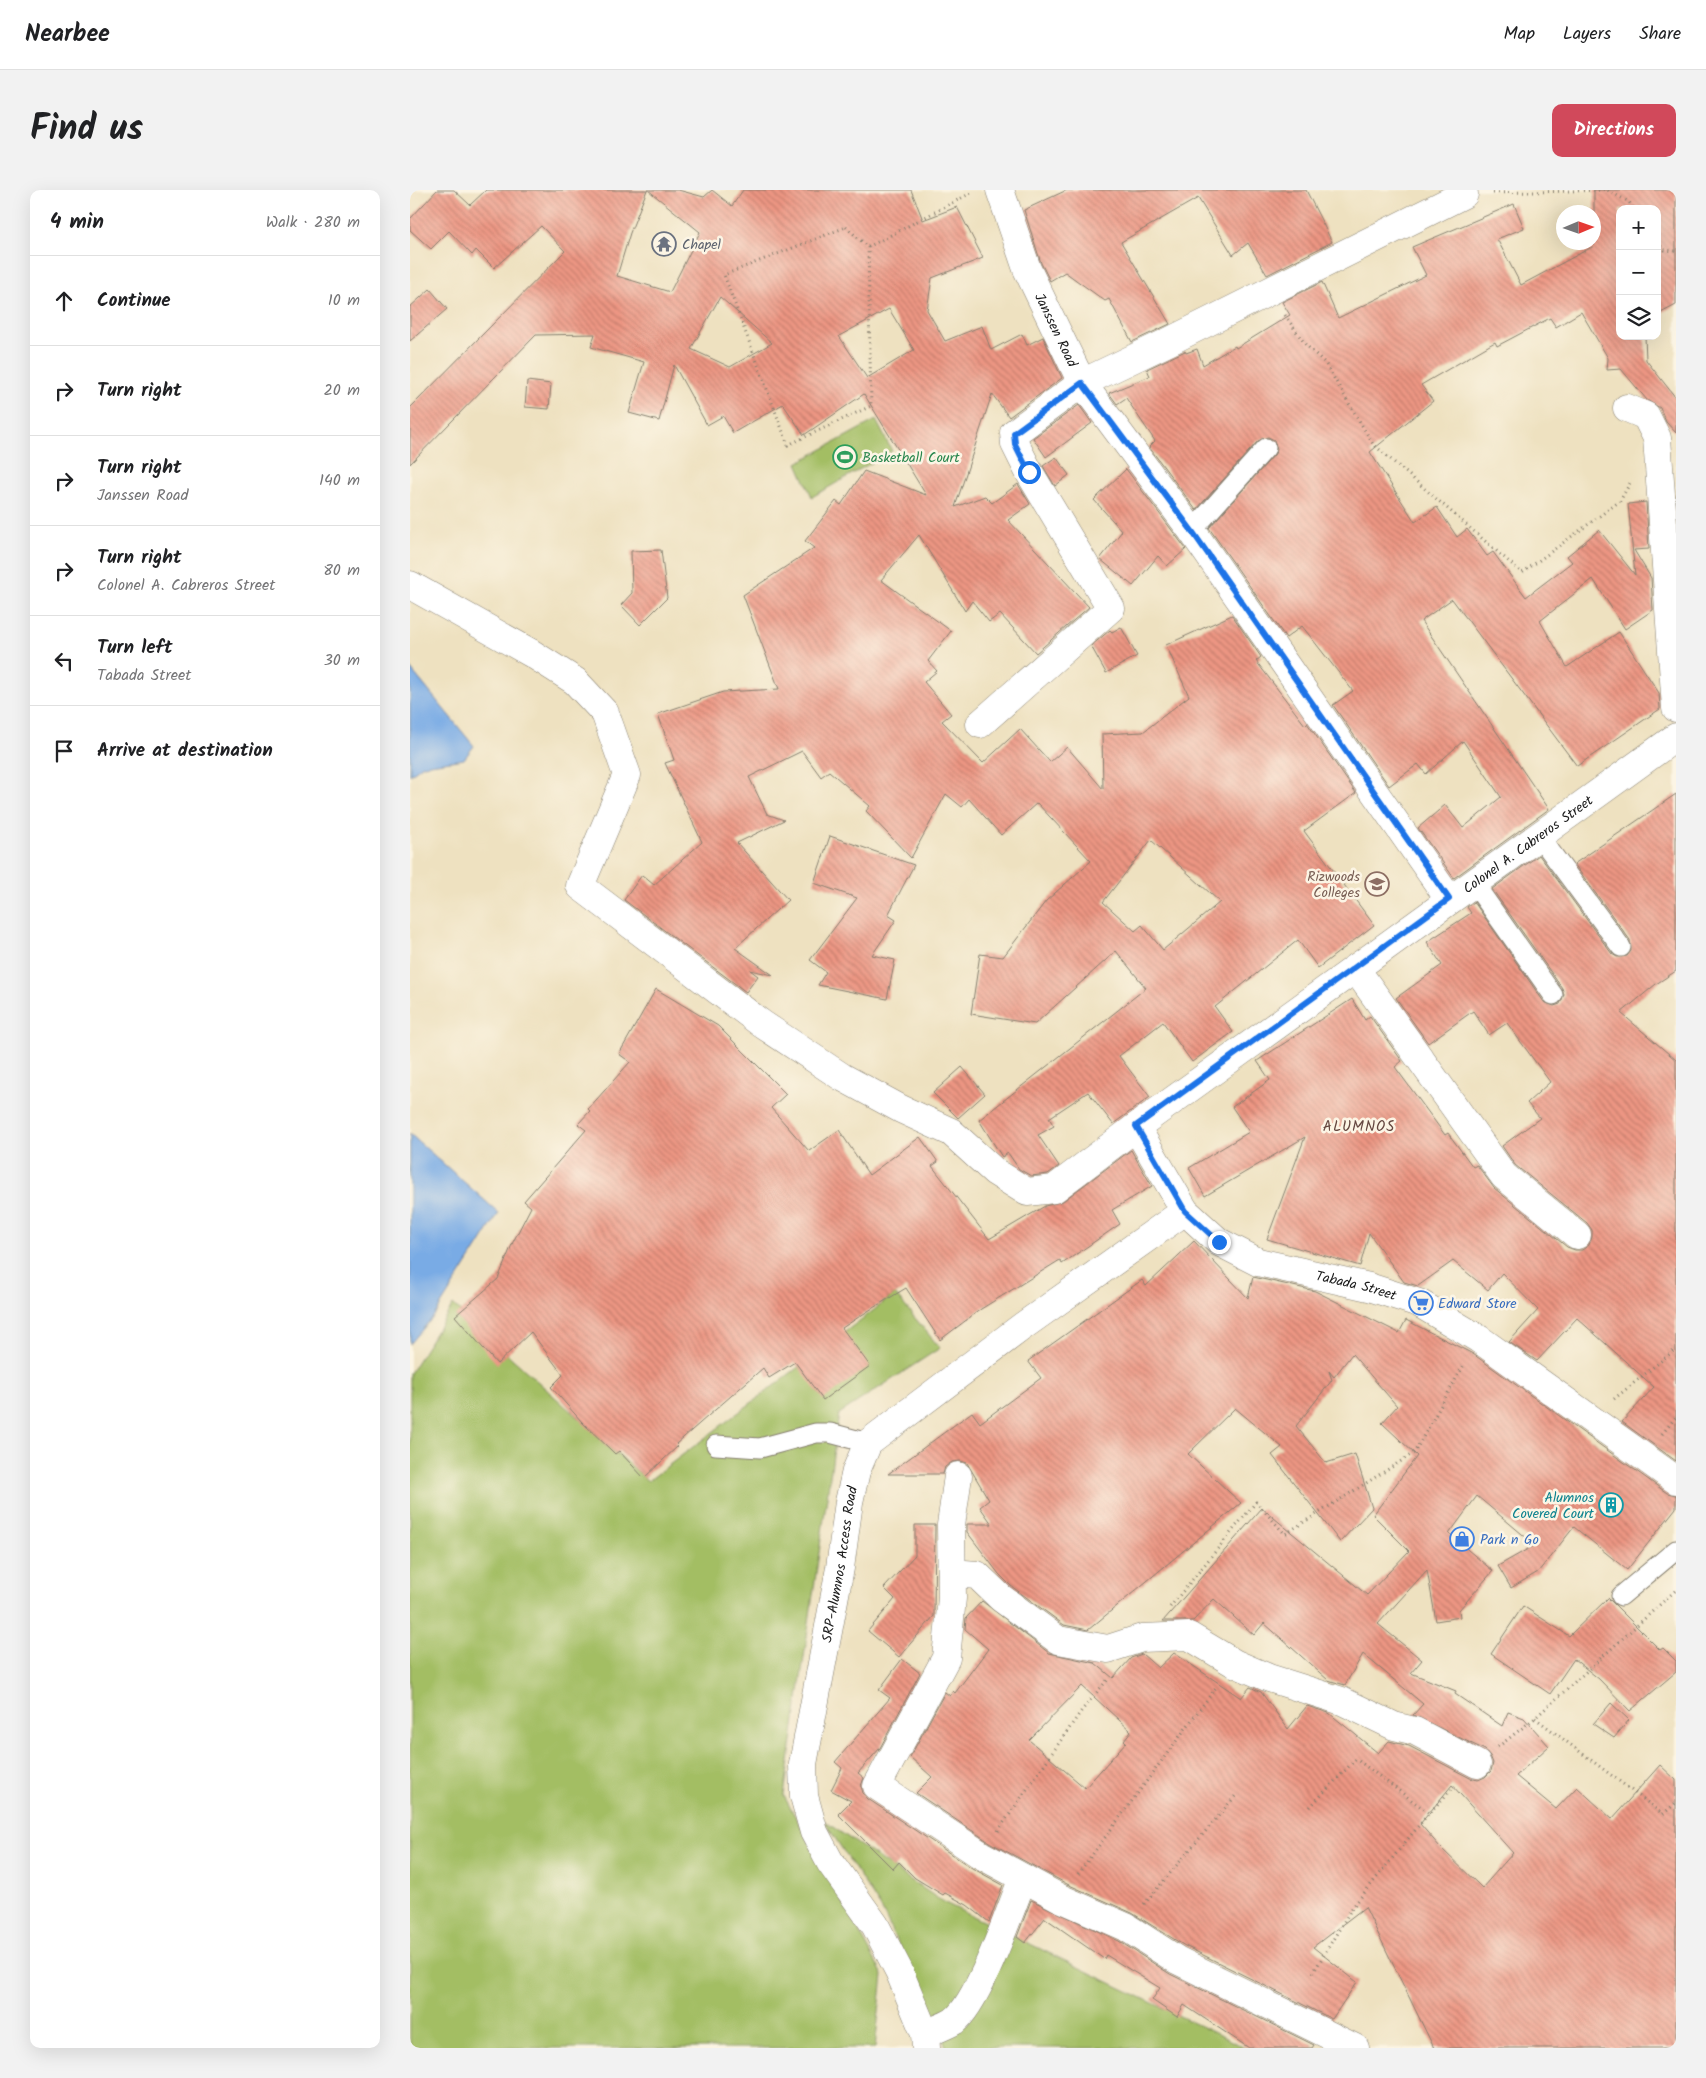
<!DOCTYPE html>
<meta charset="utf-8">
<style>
:root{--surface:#fff;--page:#f2f2f2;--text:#202124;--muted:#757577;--line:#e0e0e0;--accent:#d1495b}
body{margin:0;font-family:Kalam,sans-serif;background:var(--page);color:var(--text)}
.controls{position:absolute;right:15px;top:15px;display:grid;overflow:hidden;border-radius:10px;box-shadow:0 5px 20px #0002}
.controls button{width:45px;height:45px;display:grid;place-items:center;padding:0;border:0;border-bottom:1px solid var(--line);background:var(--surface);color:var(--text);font:25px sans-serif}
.compass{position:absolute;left:1146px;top:15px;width:45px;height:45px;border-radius:50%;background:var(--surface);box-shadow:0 5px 20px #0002;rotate:88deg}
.stop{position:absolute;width:15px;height:15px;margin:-11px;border:4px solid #1a73e8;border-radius:50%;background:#fff}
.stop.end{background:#1a73e8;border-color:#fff;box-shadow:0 1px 5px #0008}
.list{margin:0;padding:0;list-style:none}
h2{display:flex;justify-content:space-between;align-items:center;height:65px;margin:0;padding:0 20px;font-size:21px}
h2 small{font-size:16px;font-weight:400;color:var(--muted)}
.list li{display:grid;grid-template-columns:32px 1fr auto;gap:15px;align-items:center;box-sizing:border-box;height:90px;padding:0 20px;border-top:1px solid var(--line)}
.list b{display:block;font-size:19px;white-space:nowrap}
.list p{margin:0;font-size:16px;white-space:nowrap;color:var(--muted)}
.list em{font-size:16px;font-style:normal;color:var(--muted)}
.icon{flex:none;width:28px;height:28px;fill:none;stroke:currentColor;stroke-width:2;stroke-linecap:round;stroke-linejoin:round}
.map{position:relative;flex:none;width:1266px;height:1858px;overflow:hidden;border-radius:10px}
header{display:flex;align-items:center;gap:30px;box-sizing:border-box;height:70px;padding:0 25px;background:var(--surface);border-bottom:1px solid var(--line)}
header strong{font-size:24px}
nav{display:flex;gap:28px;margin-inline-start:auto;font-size:18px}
.intro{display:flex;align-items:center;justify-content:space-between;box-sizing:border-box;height:120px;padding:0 30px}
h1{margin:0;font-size:35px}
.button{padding:12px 22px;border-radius:10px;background:var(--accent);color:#fff;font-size:18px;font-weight:700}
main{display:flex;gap:30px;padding:0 30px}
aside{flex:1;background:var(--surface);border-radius:10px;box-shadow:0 5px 20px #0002}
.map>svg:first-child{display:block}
.grass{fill:#a3be64;stroke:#606d40}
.water{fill:#79abe5;stroke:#4a6480}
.building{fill:url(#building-back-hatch);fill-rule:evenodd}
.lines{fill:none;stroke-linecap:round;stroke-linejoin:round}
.service-casing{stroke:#857e6e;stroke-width:21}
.minor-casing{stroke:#857e6e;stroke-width:29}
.path{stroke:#857e6e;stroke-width:3;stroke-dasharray:1 4;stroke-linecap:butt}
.service{stroke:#fff;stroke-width:19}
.minor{stroke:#fff;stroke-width:28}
.route{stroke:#1a73e8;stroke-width:6}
.labels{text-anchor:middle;stroke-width:5;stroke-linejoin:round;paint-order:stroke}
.worship-label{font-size:14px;fill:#5b616d;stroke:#fcf5e5;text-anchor:start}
.street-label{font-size:14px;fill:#1c1c1c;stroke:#fcf5e5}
.leisure-label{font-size:14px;fill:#27864d;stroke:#fcf5e5;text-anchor:start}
.education-label{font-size:14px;fill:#785e54;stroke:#fcf5e5;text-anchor:end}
.shop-label{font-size:14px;fill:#366cbe;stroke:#fcf5e5;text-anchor:start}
.culture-label{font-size:14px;fill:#0d838f;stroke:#fcf5e5;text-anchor:end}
.neighbourhood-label{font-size:15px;letter-spacing:1px;fill:#654740;stroke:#fcf5e5}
</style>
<header>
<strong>Nearbee</strong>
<nav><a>Map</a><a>Layers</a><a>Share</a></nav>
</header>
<div class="intro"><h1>Find us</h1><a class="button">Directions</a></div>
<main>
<aside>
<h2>4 min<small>Walk · 280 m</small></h2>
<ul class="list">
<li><svg class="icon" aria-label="ahead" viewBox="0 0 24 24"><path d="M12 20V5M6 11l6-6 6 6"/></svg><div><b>Continue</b></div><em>10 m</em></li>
<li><svg class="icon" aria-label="right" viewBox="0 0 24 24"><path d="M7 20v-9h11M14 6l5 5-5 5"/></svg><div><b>Turn right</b></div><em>20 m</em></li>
<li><svg class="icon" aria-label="right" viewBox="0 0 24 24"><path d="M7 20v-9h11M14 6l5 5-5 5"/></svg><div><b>Turn right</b><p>Janssen Road</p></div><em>140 m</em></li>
<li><svg class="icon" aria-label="right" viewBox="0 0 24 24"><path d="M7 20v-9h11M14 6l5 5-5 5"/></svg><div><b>Turn right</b><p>Colonel A. Cabreros Street</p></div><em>80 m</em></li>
<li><svg class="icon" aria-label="left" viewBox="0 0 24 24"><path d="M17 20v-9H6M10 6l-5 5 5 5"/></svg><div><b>Turn left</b><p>Tabada Street</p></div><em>30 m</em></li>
<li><svg class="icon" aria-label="arrive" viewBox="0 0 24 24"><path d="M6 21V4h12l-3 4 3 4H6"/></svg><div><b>Arrive at destination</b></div></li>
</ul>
</aside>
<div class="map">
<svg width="1266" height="1858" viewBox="0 0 1266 1858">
<defs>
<pattern id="building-back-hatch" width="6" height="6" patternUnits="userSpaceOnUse" patternTransform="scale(1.25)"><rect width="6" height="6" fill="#ed9683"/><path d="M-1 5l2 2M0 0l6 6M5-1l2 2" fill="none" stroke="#bf7a6a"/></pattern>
</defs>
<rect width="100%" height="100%" fill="#fcf5e5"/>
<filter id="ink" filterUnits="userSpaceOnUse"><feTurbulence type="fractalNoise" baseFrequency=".02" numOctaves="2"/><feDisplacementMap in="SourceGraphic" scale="10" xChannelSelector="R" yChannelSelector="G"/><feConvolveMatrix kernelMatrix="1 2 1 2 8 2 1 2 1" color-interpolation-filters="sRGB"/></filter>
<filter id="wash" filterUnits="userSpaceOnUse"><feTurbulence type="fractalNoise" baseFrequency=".0096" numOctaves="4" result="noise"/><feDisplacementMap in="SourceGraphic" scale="20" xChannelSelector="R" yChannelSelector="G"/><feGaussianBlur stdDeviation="1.12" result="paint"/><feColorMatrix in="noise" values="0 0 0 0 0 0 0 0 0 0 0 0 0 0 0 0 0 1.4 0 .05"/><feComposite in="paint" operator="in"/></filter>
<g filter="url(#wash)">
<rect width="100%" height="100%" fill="#eee1c0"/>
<g class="grass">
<polygon points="466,230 482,261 402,307 387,273"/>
<polygon points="485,1104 530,1158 429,1224 374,1606 473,1785 465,1858 0,1858 0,1183 43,1115 238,1291"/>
<polygon points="414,1631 533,1712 836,1858 537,1858 472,1720"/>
</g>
<g class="water">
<polygon points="0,478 64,556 54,569 13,575 0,585"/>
<polygon points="0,944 89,1023 24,1126 0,1154"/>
</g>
<g id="blocks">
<g class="building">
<path d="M27 0H44L60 15 76 0H237L220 43 207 86 260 102 290 42 238 0H268L294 7 302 0 322 16 333 0H501L513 30 547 17 573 68 522 88 517 120 535 151 572 136 581 160 612 144 617 155 633 147 652 188 599 227 582 204 545 317 575 306 582 313 608 294 620 314 598 330 679 417 626 463 590 424 579 432 562 411 555 421 509 345 471 390 541 441 518 471 527 481 514 492 541 524 532 531 573 573 610 539 640 572 657 557 693 599 692 544 733 542 779 506 756 455 822 425 851 467 846 471 895 535 897 533 946 603 894 641 964 735 908 778 888 750 805 817 823 842 782 872 753 832 709 866 740 907 703 934 678 902 639 928 644 936 628 945 649 976 638 984 621 986 609 979 598 963 592 967 569 930 736 798 706 761 625 834 561 824 570 764 593 767 636 711 681 671 627 613 591 645 559 609 552 617 536 604 501 668 456 621 460 616 419 581 411 587 392 561 339 587 357 624 374 630 327 653 378 710 325 758 363 785 340 780 348 786 336 802 214 710 232 685 244 695 292 652 255 573 264 570 248 524 313 502 369 499 333 405 404 358 395 351 426 311 431 315 454 281 516 305 454 204 394 245 373 214 323 243 313 226 297 235 264 175 249 231 219 223 234 172 181 157 185 144 126 145 0 274V218L155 61 131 36 84 78 66 60 62 65 39 41 21 59 0 40V29ZM310 107 362 153 320 177 281 159ZM479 119 504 160 457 188 429 146ZM741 650 810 712 753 760 732 735 725 741 693 712Z"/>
<polygon points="657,0 896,0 922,52 857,85 838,53 823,65 788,8 711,52 760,134 722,152 699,109 695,111 655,82 640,91 631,73 614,20"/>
<polygon points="1184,0 1266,0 1266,115 1247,125 1247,19 1210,19 1210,146 1235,146 1236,170 1266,208 1266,243 1256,232 1250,218 1237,210 1211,179 1197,180 1198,168 1171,122 1146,137 1140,128 1087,156 1085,152 1011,195 1023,211 960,262 1005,332 1027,317 1047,347 1057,339 1077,366 1083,362 1116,407 1162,372 1157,366 1189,340 1225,385 1218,314 1236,312 1239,359 1224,360 1241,388 1243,420 1215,439 1183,389 1130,431 1157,477 1209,442 1249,503 1250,519 1167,576 1042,409 1011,431 1139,619 1044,688 1008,638 1035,615 1053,638 1091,607 1053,551 1016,584 1008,574 979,596 923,515 943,501 892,436 876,448 799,338 864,265 867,260 864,250 858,247 848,251 786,320 739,257 745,251 716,208 707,214 699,203 740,186 737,179 775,161 776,163 787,159 793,175 825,156 826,158 880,125 872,112 912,92 928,128 1016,85 1002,57 1104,14 1114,38 1087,49 1111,95 1184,56"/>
<polygon points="20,99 37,119 0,151 0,117"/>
<polygon points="117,191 141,194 139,219 115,217"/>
<polygon points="669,215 682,233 636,267 623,248"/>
<polygon points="646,267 659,285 645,296 633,276"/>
<polygon points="716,279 776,359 757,376 748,366 723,396 690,369 712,341 684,310"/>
<polygon points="251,360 257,408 230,435 211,415 222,403 221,361"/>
<polygon points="711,437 727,466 696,483 681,456 700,440 702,442"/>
<polygon points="1266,604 1266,781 1246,794 1211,823 1266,870 1266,1271 1212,1232 1244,1197 1167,1128 1127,1171 1099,1152 1128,1120 1092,1083 1078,1100 1043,1071 1008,1096 994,1092 959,1043 950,1076 857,1049 895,947 795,1006 779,978 839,942 822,917 860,890 847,871 942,809 955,830 960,826 992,871 985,877 1035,945 1038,943 1063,977 1067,975 1084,998 1157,1057 1165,1060 1172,1060 1179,1055 1182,1047 1182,1040 1177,1033 1105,975 1092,956 1130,928 1117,913 1140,892 1097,833 1079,845 1063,821 1018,853 986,808 1032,775 1017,752 1061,723 1057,717 1064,712 1134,812 1144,816 1150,814 1154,804 1152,798 1082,699 1129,665 1202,764 1207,767 1217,766 1221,761 1220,750 1164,674"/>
<polygon points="420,646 504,675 478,725 486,730 462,765 485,770 477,809 408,795 416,782 400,770 447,708 404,693"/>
<polygon points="246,799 308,836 376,904 361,918 399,961 429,940 459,985 510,947 528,972 522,976 579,1049 635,1016 653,1011 721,960 742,996 702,1020 710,1034 652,1074 650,1070 571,1119 530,1150 496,1098 458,1121 432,1138 460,1176 413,1210 385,1172 359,1188 353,1178 266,1254 268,1256 234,1288 209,1261 205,1264 172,1232 141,1197 153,1185 121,1142 87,1174 45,1126 88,1089 103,1052 121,1017 114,1011 176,940 168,934 180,921 178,919 220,872 209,864"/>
<polygon points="552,877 575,904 548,928 523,903"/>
<path d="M784 1051 838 1108 843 1087 905 1101 989 1143 996 1130 1063 1164 1257 1303 1266 1305V1318L1217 1380 1164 1337 1128 1382 1101 1398 1088 1376 1125 1355 1067 1306 1039 1344 1083 1381 1049 1420 1050 1427 1026 1431 1017 1380 968 1434 1012 1470 1001 1483 1046 1501 1045 1504 1092 1536 1098 1522 1114 1528 1139 1556 1106 1586 1146 1619 1167 1597 1202 1629 1250 1575 1266 1590V1858H1024L955 1717 903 1757 947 1792 922 1829 775 1756 722 1723 657 1694 579 1652 506 1603 522 1587 500 1567 535 1502 540 1506 543 1501 545 1503 578 1459 555 1439 556 1428 572 1411 639 1463 685 1473 703 1488 721 1468 732 1464 748 1478 764 1463 831 1508 840 1497 851 1502 878 1539 897 1516 919 1523 968 1563 979 1551 999 1556 1060 1588 1068 1590 1075 1587 1081 1581 1083 1573 1080 1566 1075 1560 1003 1525 1013 1514 953 1464 935 1495 918 1490 854 1433 844 1445 804 1409 783 1431H753L852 1318 957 1405 999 1361 963 1325 1007 1266 972 1233 987 1216 942 1164 924 1187 919 1181 922 1190 886 1236 916 1273 945 1264 962 1318 930 1352 862 1265 872 1257 825 1218 778 1264 831 1313 678 1440 654 1435 601 1396 589 1384 557 1342V1334H582L570 1317 579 1310 557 1273 550 1271 542 1272 535 1277 533 1284H478L562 1222 570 1233 631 1188 618 1171 732 1090 736 1096ZM672 1496 721 1541 714 1550 716 1552 675 1598 619 1550ZM1042 1595 1103 1663 1072 1698 1030 1657 1010 1634Z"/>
<polygon points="505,1335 525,1335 524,1426 489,1467 458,1441 485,1409 474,1398 505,1365"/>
<polygon points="1198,1408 1250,1460 1253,1458 1266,1471 1266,1482 1220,1521 1189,1489 1164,1469 1140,1504 1081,1464 1113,1416 1159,1446"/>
<polygon points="492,1469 510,1483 470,1558 448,1583 454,1588 451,1596 453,1603 458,1609 562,1678 593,1695 579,1732 557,1715 535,1703 533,1705 505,1688 489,1672 483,1679 428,1624 441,1611 421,1600 432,1578 425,1572 480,1508 469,1500"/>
<polygon points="1201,1513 1219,1530 1204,1548 1183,1534"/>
<polygon points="621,1710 709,1751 760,1784 904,1855 902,1858 839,1858 774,1815 767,1827 742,1810 750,1798 696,1765 694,1769 635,1728 615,1753 607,1747"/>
</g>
</g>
</g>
<g filter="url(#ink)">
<use href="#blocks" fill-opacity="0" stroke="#857e6e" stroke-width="1"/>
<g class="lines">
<g class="service-casing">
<g id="service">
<polyline points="782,341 856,258"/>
<polyline points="1129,646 1211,757"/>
<polyline points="1063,692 1143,805"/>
<polyline points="306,1255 350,1258 406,1243 420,1243 458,1253"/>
<polyline points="1211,1406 1266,1360"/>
</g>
</g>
<g class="minor-casing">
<g id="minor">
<path id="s1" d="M590 0 617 79 672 193 782 341 1039 709"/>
<polyline points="1217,218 1236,226 1247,248 1266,518"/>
<path id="s2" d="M0 395 121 463 165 491 195 523 217 585 170 696 352 834 432 887 491 919 541 942 585 982 617 1002 644 999 726 937 1266 547"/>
<polyline points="570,534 701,418 619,282 605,254 604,243 672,193 758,152 1054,4 1051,0"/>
<polyline points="945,778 1094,986 1167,1045"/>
<path id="s3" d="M726 937 775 1021 809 1052 848 1072 959 1097 1009 1113 1069 1149 1266 1290"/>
<polyline points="548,1286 541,1335 542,1408 536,1468 467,1596 571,1665 650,1708 716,1737 767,1770 945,1858"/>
<polyline points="542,1383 567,1385 591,1408 648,1450 698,1459 732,1448 779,1446 824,1473 859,1488 932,1511 984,1536 1005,1541 1067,1574"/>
<path d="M515 1844C524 1840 536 1836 544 1831 569 1812 600 1720 613 1688"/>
<path id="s4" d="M516 1858 515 1844 489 1781 465 1735 420 1672 404 1642 394 1606 393 1574 430 1378 439 1312 446 1281 458 1253 613 1136 775 1021"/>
</g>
</g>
<g class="path">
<polyline points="1083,3 1197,0 1219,12 1224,19"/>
<polygon points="436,37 458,57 461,216 378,255 314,85"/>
<polyline points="1247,53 1255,60 1266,61"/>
<polyline points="458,57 561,3"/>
<polyline points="875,125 895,154 915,173 963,254 1112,383 1210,311 1220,293"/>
<polyline points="1204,1209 1266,1159"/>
<polyline points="1252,1244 1266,1227"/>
<polyline points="760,1417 846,1312 875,1344 1004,1263 1055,1173"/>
<polyline points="1125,1528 1253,1624 1266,1613"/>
<polyline points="1088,1557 1125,1528 1266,1400"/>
<polyline points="900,1617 946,1569 1019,1623"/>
<polyline points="588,1641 672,1520 699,1488"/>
<polyline points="668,1684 807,1496"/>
<polyline points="734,1714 827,1604"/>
<polyline points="903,1783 942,1718 1019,1623 1045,1596"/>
</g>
<use href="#service" class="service"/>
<use href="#minor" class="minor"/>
</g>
</g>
<g class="lines" filter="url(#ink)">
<polyline class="route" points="619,282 605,254 604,243 672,193 782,341 1039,709 726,936 775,1021 809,1052"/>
</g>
<defs>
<g id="temple-ring" transform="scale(1.25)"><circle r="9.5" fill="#fcf5e5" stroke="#6b7280" stroke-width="1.5"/><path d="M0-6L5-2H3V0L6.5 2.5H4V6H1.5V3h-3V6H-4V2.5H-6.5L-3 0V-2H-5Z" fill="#6b7280"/></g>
<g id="stadium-ring" transform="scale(1.25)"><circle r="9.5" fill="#fcf5e5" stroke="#2e9e5b" stroke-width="1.5"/><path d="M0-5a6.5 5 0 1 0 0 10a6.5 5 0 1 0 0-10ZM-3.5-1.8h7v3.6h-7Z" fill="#2e9e5b"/></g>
<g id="university-ring" transform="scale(1.25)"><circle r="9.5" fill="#fcf5e5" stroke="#8d6e63" stroke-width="1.5"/><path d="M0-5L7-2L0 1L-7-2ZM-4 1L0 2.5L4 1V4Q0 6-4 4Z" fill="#8d6e63"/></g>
<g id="supermarket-ring" transform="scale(1.25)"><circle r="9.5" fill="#fcf5e5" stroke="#3f7fe0" stroke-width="1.5"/><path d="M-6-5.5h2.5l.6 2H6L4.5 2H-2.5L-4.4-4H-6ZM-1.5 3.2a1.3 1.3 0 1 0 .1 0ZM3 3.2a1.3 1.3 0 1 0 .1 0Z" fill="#3f7fe0"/></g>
<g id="building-ring" transform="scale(1.25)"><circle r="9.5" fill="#fcf5e5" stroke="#0f9aa8" stroke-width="1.5"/><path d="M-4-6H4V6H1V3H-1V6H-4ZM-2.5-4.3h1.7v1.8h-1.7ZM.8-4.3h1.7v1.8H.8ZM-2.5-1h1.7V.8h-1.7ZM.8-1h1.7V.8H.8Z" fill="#0f9aa8"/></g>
<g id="shop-ring" transform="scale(1.25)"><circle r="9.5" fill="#fcf5e5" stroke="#3f7fe0" stroke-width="1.5"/><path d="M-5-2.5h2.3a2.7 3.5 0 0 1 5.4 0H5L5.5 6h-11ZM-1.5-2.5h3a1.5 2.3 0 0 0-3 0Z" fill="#3f7fe0"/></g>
</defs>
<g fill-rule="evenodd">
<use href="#temple-ring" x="254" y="54"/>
<use href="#stadium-ring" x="435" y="267"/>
<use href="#university-ring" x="967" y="694"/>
<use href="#supermarket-ring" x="1011" y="1113"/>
<use href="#building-ring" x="1201" y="1315"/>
<use href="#shop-ring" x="1052" y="1349"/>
</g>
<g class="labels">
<g class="worship-label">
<text x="272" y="59">Chapel</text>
</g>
<g class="street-label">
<text dy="5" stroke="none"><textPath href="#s1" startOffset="151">Janssen Road</textPath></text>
<text dy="5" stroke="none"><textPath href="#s2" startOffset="1578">Colonel A. Cabreros Street</textPath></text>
<text dy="5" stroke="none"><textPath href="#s3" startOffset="288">Tabada Street</textPath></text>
<text dy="5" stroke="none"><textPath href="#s4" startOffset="518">SRP-Alumnos Access Road</textPath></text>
</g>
<g class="leisure-label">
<text x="452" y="272">Basketball Court</text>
</g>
<g class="education-label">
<text x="950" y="691">Rizwoods<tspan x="950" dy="16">Colleges</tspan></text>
</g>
<g class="shop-label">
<text x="1028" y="1118">Edward Store</text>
<text x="1070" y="1354">Park n Go</text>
</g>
<g class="culture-label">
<text x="1184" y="1312">Alumnos<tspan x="1184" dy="16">Covered Court</tspan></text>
</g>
<g class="neighbourhood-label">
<text x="949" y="941">ALUMNOS</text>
</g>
</g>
</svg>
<div class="controls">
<button>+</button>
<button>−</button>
<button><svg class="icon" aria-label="layers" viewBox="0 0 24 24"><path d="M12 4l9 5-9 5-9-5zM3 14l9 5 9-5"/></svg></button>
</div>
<svg class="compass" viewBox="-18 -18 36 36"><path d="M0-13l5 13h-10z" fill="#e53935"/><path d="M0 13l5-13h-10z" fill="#757577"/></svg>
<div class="stop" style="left:619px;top:282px"></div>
<div class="stop end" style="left:809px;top:1052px"></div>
</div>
</main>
